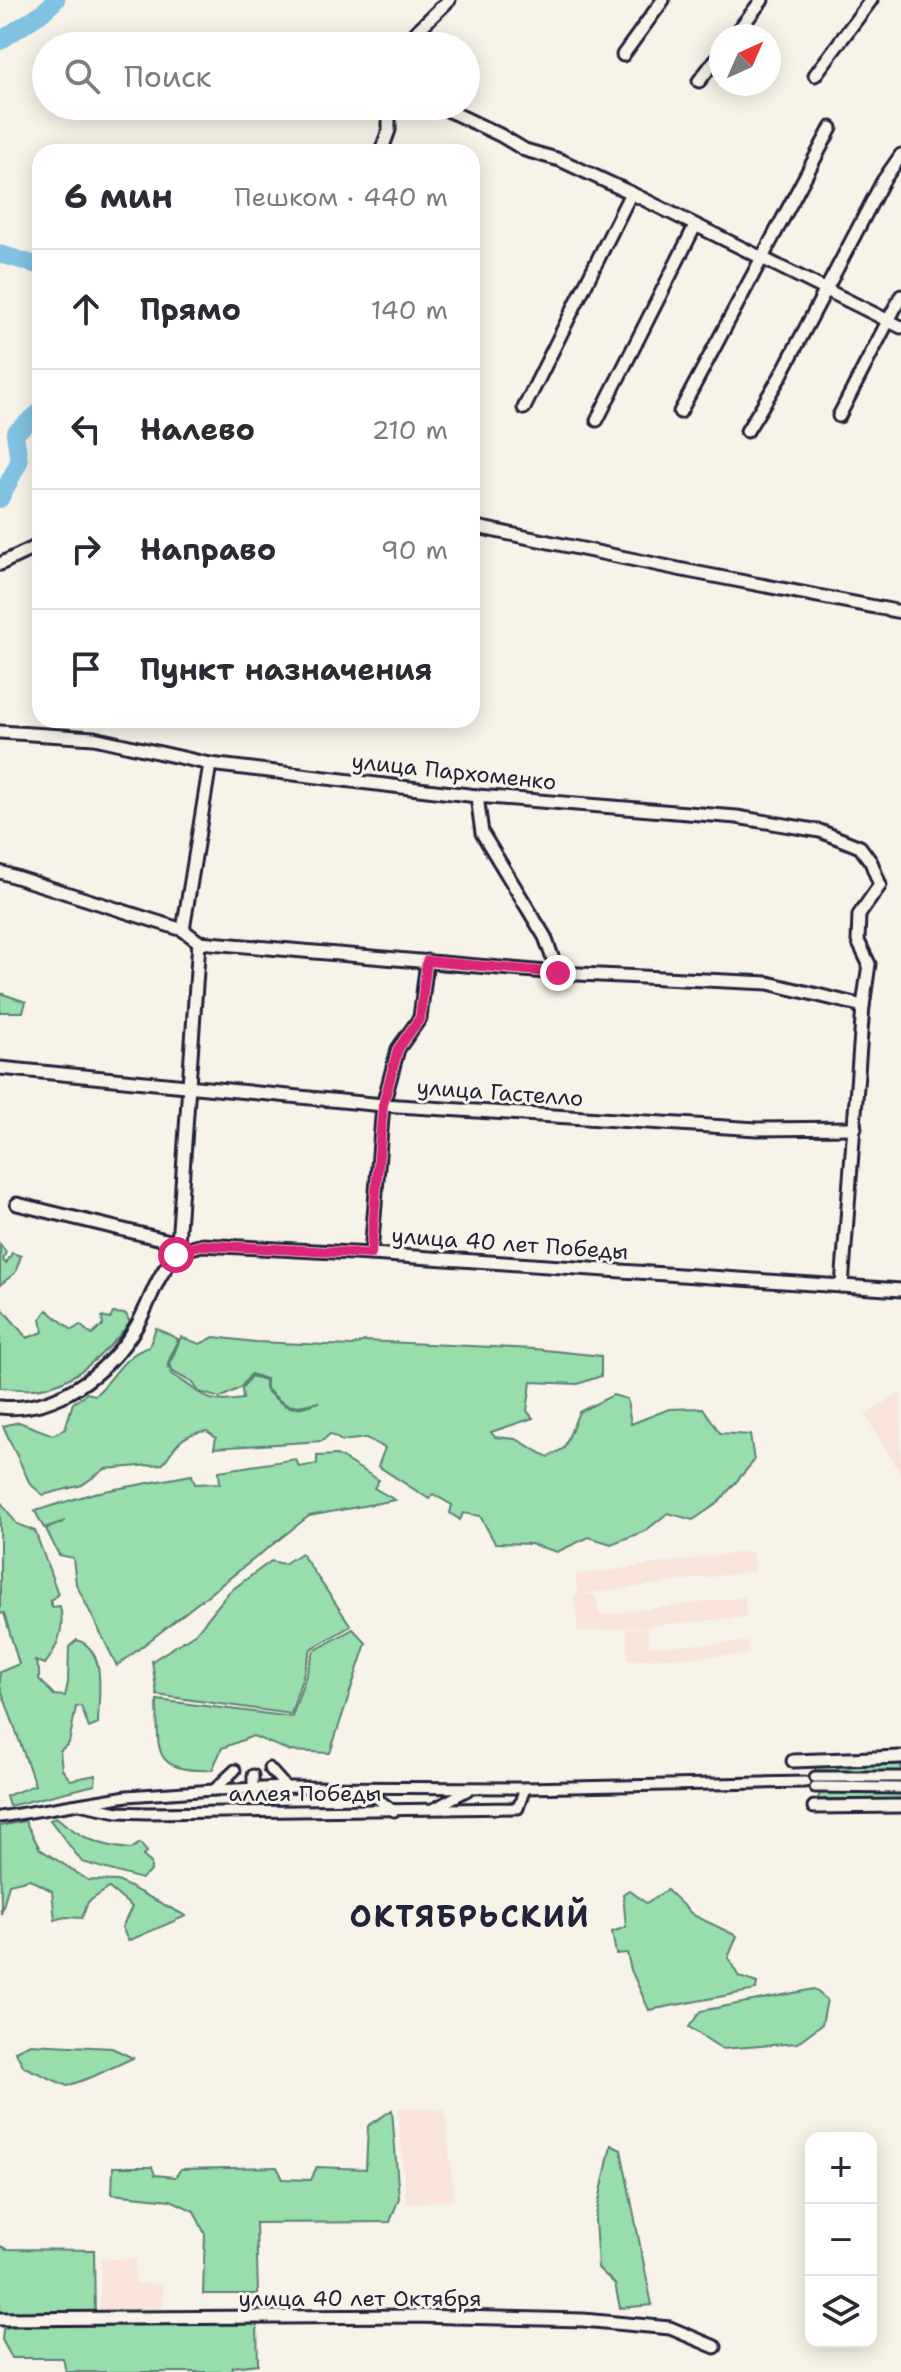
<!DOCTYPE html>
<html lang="ru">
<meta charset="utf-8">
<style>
:root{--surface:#fff;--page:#f2f2f3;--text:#2b2b33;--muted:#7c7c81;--line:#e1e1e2}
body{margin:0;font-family:"Shantell Sans",sans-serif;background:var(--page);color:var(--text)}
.controls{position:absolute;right:24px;bottom:24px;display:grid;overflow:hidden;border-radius:16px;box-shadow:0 4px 20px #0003}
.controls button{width:72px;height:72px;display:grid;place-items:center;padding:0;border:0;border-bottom:2px solid var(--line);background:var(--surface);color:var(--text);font:40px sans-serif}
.compass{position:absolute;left:709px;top:24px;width:72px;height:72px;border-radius:50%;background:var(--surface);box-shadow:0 4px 20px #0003;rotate:45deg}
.stop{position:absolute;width:24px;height:24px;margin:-18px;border:6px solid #db2777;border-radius:50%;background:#fff}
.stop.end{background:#db2777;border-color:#fff;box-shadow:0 2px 8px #0008}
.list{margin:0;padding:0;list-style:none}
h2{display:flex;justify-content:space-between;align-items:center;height:104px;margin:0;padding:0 32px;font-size:34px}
h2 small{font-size:26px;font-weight:400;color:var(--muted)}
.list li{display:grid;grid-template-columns:52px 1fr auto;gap:24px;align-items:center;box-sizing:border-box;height:120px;padding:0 32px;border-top:2px solid var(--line)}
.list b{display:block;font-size:30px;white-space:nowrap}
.list em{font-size:26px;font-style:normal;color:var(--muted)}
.icon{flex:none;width:44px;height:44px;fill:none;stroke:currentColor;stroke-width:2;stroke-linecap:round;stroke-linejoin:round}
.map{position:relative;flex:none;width:901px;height:2372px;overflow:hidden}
.search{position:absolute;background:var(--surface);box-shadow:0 4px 20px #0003;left:32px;top:32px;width:448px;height:88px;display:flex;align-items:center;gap:20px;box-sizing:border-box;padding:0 28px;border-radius:44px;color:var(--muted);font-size:30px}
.panel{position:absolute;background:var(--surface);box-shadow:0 4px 20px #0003;left:32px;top:144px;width:448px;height:584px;border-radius:24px}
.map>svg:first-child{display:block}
.built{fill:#f8e4d8}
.green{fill:#97deac;stroke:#5c8074;stroke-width:2}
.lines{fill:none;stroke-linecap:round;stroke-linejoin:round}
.river{stroke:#81c2e2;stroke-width:18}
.pedestrian-casing{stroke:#22223b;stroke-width:15}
.minor-casing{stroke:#22223b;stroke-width:17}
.pedestrian{stroke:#f7f3e8;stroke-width:9}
.minor{stroke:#f7f3e8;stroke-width:11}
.route{stroke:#db2777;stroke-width:10}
.labels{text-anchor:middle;stroke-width:6;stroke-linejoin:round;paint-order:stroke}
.street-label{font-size:22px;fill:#22223b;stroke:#f7f3e8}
.district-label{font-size:30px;font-weight:bold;letter-spacing:2px;fill:#22223b;stroke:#f7f3e8}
</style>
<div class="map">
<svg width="901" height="2372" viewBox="0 0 901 2372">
<rect width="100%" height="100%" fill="#f7f3e8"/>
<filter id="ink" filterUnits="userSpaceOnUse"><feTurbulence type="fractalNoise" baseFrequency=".0125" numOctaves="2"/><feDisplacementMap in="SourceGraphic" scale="16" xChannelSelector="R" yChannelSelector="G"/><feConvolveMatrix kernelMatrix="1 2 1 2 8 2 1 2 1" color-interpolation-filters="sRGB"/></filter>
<g filter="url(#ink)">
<g class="built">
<polygon points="901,1392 901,1474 865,1415"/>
<polygon points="752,1551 755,1571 581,1594 595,1594 600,1615 745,1597 746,1617 578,1632 574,1596 578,1595 575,1575"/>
<polygon points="647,1627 649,1647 748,1642 749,1654 628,1660 626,1629"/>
<polygon points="398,2108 445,2110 454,2200 406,2203"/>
<polygon points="101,2259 135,2259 135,2283 163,2284 163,2314 100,2313"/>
</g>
<g class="green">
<polygon points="0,993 26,1002 23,1012 0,1012"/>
<polygon points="0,1244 6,1252 3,1260 6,1264 12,1253 21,1256 15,1273 0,1285"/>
<path d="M0 1306 27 1338 43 1332 41 1318 47 1310 72 1330 80 1325 92 1335 103 1325 102 1317 110 1319 113 1313 126 1314 130 1323C106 1352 73 1387 32 1389 22 1390 10 1388 0 1388Z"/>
<path d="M156 1328 178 1339 168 1363 171 1374C204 1392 201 1406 243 1399L242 1389 251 1376 265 1380V1389C285 1410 292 1412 319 1402 290 1407 288 1411 266 1388V1379L251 1374 240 1388 220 1398 199 1392 193 1383 173 1372 170 1363 181 1337 200 1344 214 1337 255 1342 352 1346 364 1341 535 1349 601 1356V1376L578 1384 531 1382 527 1411 533 1418 491 1432 495 1437 516 1439 548 1457 564 1448 579 1412 613 1395 627 1399 631 1424 669 1409 703 1408 720 1433 750 1435 754 1461 718 1503 693 1520 668 1513 645 1531 611 1544 589 1537 557 1552 531 1544 495 1543 480 1516 463 1513 460 1520 450 1513 452 1505 433 1494 429 1499 378 1466 385 1448 366 1438 342 1441 330 1434 322 1441 214 1448 216 1438 207 1431C182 1433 176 1445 163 1464L105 1469 82 1485 43 1495 30 1484 3 1426 19 1422 53 1435 65 1429 73 1403 87 1393 95 1395C115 1379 121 1356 149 1347Z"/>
<polygon points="337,1455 379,1480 374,1488 395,1500 309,1516 117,1666 76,1584 73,1558 59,1555 46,1529 65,1521 44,1528 35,1511 94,1493 192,1475 195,1484 220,1483 219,1471 296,1459 299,1467 317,1464 317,1456"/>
<path d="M0 1501 17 1524 35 1531 58 1594 50 1601 52 1607 60 1606C65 1628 58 1647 45 1664L35 1661 39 1670V1679L54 1695 65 1696 68 1683 69 1647 77 1640C108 1650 98 1697 98 1724L89 1728 81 1706 76 1707 69 1743 60 1751 62 1769 70 1780 96 1775 95 1785 9 1806 6 1796 35 1785 0 1686V1672L19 1664 4 1613 0 1614Z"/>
<polygon points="301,1553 351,1626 311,1649 291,1714 157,1695 152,1661 196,1633 229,1592 271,1561 284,1564"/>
<path d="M353 1629 366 1643 330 1753 290 1751 253 1736 222 1748 212 1770C150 1772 159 1751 157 1700L292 1717 314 1651Z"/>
<polygon points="814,1762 901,1762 901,1773 816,1772"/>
<polygon points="823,1790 901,1790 901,1799 817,1799"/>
<path d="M56 1817C81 1838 99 1846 131 1849L140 1843 147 1852 143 1856 151 1863V1871L141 1879 82 1862 50 1820Z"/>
<polygon points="25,1821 40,1849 88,1880 118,1881 186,1916 128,1941 122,1927 132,1907 109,1888 88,1902 82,1918 65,1917 55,1920 52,1891 30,1879 9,1884 1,1914 0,1826"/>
<polygon points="629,1890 646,1903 667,1890 693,1915 737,1936 728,1958 739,1977 757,1983 756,1990 649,2010 631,1970 627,1953 616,1954 612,1932 626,1927 623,1894"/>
<polygon points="814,1989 827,2000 822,2024 797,2043 722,2049 689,2027 701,2011"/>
<polygon points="30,2044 112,2048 133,2058 92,2077 67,2086 24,2067 15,2051"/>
<polygon points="392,2110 399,2198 390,2222 256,2223 258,2294 203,2294 205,2234 194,2211 171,2200 112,2194 113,2167 152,2167 155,2175 175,2177 181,2169 277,2167 283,2179 311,2180 317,2167 366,2169 368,2126"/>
<polygon points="611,2145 621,2150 652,2305 620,2308 615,2284 598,2268 595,2220"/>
<polygon points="0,2246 7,2249 94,2250 95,2316 0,2317"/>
<polygon points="17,2324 257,2324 258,2364 232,2367 231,2372 66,2372 63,2358 12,2358 2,2340 3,2329"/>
</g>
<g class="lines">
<g class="river">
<polyline points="0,41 43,12 56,0"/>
<polyline points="0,254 40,266"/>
<polyline points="0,499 19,462 15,433 40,412"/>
</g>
<g class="pedestrian-casing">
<g id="pedestrian">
<polyline points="269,1768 286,1787"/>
<polyline points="253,1775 253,1795"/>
<polyline points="815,1777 901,1777"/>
<polyline points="815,1787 901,1788"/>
<polyline points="364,1789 394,1811"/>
<polyline points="214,1790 235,1770"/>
<polyline points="83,1805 118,1812 147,1813 518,1808 525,1788"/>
<polyline points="435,1808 468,1790"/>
<polyline points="0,1817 127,1796 214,1790 286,1787 525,1788 805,1782"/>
</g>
</g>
<g class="minor-casing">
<g id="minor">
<polyline points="734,36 762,0"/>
<polyline points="406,46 418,30 449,0"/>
<polyline points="623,55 663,0"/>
<polyline points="815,75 871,0"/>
<polyline points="699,81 721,53"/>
<polyline points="439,106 500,135 525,150 560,160 631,193 901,327"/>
<polyline points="381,152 389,130 389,106"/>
<polyline points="524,408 631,193"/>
<polyline points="680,412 831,128"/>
<polyline points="839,416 901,296"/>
<polyline points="597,420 695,226"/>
<polyline points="747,431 780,377 883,181 901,155"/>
<polyline points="472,526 688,571 901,612"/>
<polyline points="0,564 40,545"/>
<polyline points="0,732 94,738 210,764 477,796 737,817 820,831 860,847 871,862 880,885 859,915 858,941 869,964 863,1006 842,1286"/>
<polyline points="477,796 482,833 545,937 558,973"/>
<polyline points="0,872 183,930 199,942 558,973 768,983 863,1006"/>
<polyline points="183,930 210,764"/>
<polyline points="0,1068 383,1105 757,1129 855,1128"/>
<polyline points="17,1204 178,1243"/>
<polyline points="185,1249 178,1243 199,942"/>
<polyline points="371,1254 383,1105 398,1049 420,1018 427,961"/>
<path d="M0 1407C56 1413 108 1373 136 1327 157 1292 157 1255 202 1245L371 1254 901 1290"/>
<polyline points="793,1761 901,1757"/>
<polyline points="814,1807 901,1806"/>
<polyline points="0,2319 414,2316 583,2320 670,2328 715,2347"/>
</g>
</g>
<use href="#pedestrian" class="pedestrian"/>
<use href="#minor" class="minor"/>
</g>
</g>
<g class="lines" filter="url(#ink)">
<polyline class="route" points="176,1255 185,1249 202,1245 371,1254 383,1105 398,1049 420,1018 427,961 558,973"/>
</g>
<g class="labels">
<g class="street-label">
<text transform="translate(454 771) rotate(6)" y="8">улица Пархоменко</text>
<text transform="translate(500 1092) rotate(4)" y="8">улица Гастелло</text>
<text transform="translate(510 1243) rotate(4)" y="8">улица 40 лет Победы</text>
<text x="305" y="1801">аллея Победы</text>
<text x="360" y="2306">улица 40 лет Октября</text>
</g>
<g class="district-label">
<text x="470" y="1927">ОКТЯБРЬСКИЙ</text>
</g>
</g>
</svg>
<div class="controls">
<button>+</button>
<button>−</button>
<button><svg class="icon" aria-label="layers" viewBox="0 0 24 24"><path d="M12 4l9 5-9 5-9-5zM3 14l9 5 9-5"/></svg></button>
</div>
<svg class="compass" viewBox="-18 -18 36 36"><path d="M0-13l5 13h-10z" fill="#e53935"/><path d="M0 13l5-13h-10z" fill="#7c7c81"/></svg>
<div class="stop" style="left:176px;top:1255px"></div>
<div class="stop end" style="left:558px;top:973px"></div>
<div class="search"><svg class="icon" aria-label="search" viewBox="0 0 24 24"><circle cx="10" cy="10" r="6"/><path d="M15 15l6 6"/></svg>Поиск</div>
<section class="panel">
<h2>6 мин<small>Пешком · 440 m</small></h2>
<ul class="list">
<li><svg class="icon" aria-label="ahead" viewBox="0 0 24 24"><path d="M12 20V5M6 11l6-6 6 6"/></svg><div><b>Прямо</b></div><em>140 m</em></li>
<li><svg class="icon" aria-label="left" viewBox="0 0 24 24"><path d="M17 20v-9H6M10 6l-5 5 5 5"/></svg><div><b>Налево</b></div><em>210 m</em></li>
<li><svg class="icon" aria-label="right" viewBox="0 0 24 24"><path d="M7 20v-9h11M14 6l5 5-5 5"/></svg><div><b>Направо</b></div><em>90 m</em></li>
<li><svg class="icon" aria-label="arrive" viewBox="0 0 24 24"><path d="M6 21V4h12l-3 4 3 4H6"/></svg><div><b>Пункт назначения</b></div></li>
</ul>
</section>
</div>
